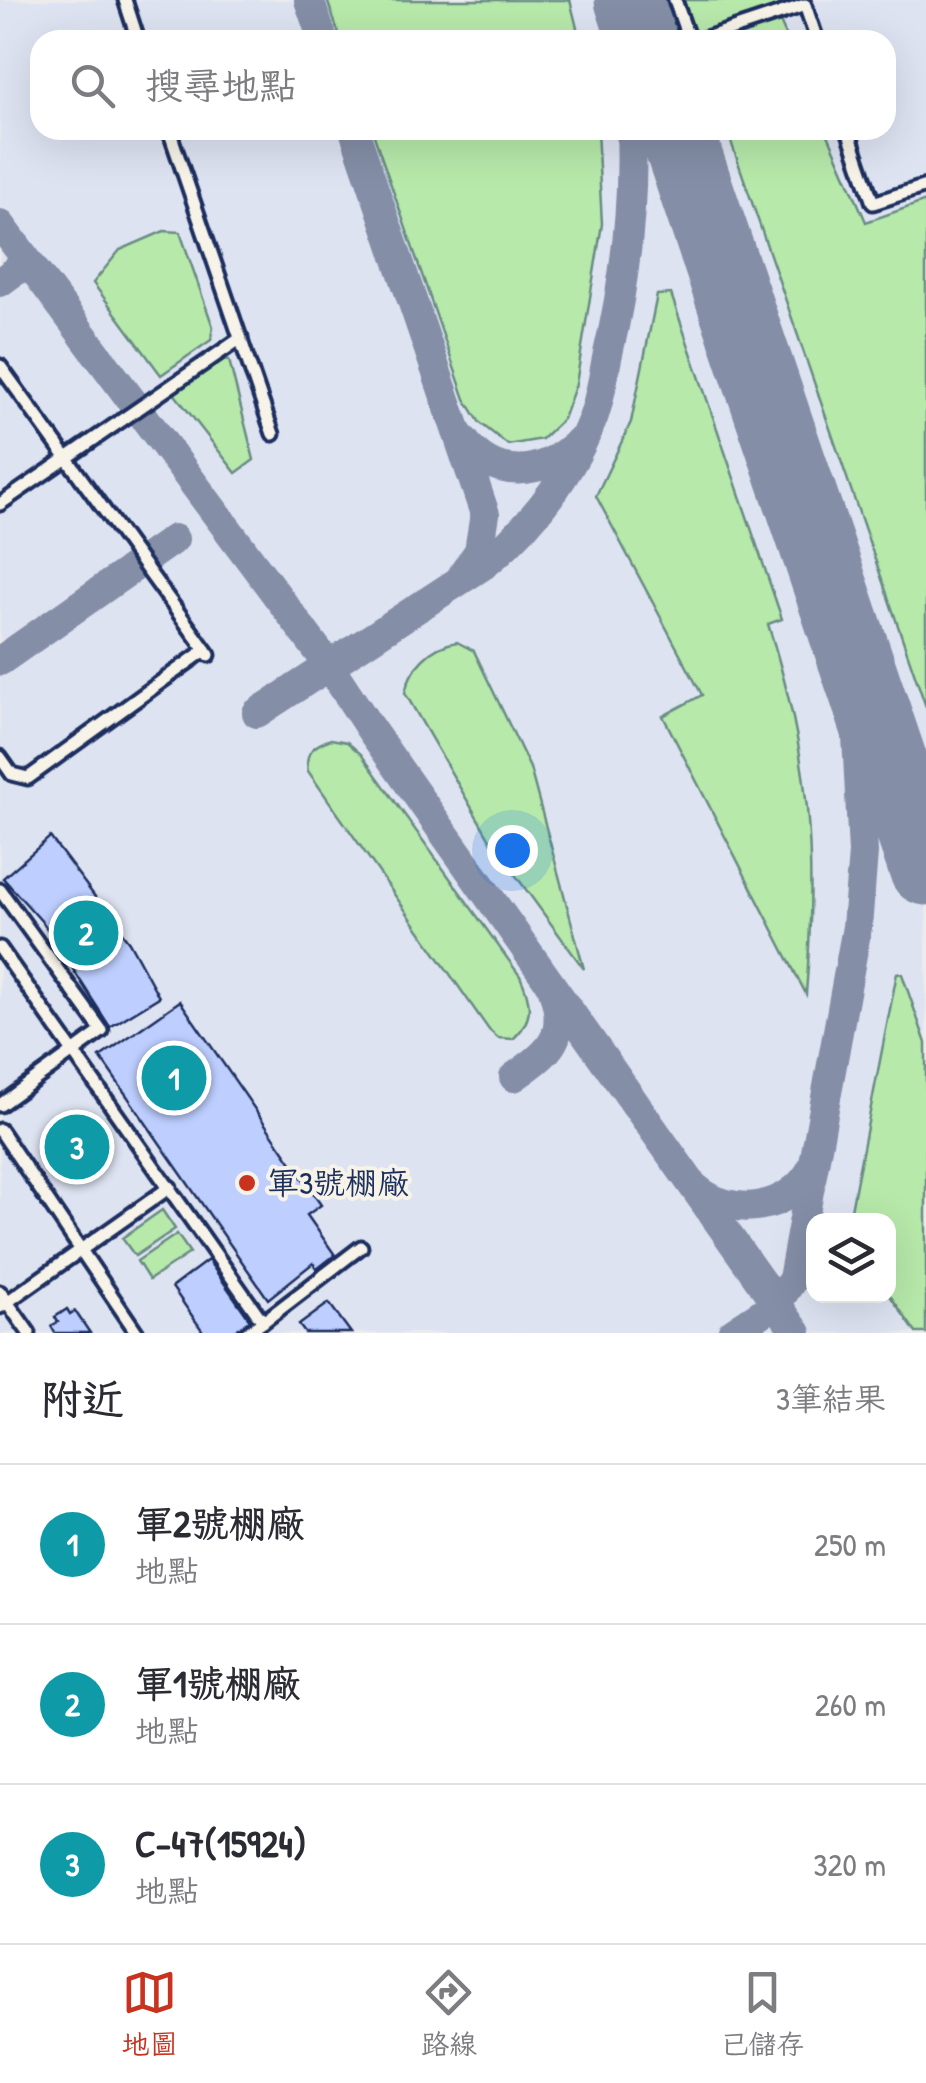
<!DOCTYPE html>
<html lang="zh-TW">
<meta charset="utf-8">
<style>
:root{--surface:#fff;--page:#f2f2f3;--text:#2b2b33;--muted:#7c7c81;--line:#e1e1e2;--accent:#c8321e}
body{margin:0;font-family:"Patrick Hand","LXGW WenKai TC",sans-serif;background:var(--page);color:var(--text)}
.controls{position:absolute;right:30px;bottom:30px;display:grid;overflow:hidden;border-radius:20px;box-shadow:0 10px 40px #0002}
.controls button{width:90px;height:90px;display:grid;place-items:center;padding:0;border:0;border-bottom:2px solid var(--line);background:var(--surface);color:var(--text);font:50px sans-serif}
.you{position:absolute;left:512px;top:850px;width:35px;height:35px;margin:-25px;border:8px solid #fff;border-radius:50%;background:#1a73e8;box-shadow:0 0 0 15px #1a73e833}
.badge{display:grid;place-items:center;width:65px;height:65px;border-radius:50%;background:var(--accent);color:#fff;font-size:32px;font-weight:700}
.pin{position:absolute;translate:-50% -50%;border:5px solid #fff;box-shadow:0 2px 10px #0006}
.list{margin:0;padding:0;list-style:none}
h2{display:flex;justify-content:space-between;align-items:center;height:130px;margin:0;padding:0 40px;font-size:42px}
h2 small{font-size:32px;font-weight:400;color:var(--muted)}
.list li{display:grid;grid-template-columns:65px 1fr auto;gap:30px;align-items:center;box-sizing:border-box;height:160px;padding:0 40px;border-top:2px solid var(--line)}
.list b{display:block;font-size:38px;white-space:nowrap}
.list p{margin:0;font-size:32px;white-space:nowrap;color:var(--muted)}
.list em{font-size:32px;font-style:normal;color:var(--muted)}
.icon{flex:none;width:55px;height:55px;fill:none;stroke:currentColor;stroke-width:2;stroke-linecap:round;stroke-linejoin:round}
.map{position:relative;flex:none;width:926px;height:1333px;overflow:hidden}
.search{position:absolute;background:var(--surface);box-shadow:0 10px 40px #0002;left:30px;right:30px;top:30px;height:110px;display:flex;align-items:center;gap:25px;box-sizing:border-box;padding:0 35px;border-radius:30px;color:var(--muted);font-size:38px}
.sheet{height:610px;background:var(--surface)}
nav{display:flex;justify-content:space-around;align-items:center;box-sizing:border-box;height:140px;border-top:2px solid var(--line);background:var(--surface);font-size:28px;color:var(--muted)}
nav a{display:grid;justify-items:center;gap:5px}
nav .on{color:var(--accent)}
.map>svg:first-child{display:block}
.built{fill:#dee3f2;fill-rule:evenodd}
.green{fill:#b7e9aa;stroke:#698c84;stroke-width:2.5}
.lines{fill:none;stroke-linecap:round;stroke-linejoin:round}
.taxiway{stroke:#848ea6;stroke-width:30}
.runway{stroke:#848ea6;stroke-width:75}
.building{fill:#becfff;stroke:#1b2f5e;stroke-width:2.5}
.minor-casing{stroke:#1b2f5e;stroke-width:19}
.minor{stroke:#f7f3e8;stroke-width:11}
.poi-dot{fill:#c8321e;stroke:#f7f3e8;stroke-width:4}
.labels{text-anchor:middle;stroke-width:8;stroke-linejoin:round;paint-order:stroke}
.poi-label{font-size:32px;fill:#1b2f5e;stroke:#f7f3e8;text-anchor:start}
</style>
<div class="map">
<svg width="926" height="1333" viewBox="0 0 926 1333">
<rect width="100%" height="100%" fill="#ececed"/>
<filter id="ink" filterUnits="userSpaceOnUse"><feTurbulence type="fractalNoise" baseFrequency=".01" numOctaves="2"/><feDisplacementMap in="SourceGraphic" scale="20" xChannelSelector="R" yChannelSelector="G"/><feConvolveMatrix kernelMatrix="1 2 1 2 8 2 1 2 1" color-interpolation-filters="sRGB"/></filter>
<g filter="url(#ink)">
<path class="built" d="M0 0H926V1333H0ZM40 40H886V130H40ZM814 1220H888V1296H814Z"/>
<g class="green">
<polygon points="327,0 570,0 580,40 341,40"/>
<polygon points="682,0 781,0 778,17 788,40 696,40"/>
<polygon points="372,130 597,130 602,224 576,384 563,419 542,439 508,445 480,423 465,399"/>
<polygon points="727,130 826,130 866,222 926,201 926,707"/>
<polygon points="164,231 180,232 213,327 211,340 161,375 93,283 120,250"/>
<path d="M671 294 782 619 768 624C810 757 817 856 806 994L663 716 702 695 596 496 631 422 657 295Z"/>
<polygon points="220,358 229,360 254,460 236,473 173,392"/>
<path d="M457 642 474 651 530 768 584 969 492 843 405 693C410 667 431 646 457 642Z"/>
<path d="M331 739 347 742 361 754 520 976C531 1001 535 1019 513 1039L498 1038 489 1030 308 771C304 752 314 745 331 739Z"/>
<polygon points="897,973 902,974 926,1043 926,1333 916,1333 889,1294 888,1220 849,1220"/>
<polygon points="162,1210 175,1229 135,1256 122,1238"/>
<polygon points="177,1234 190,1253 149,1280 137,1261"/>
</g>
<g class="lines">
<g class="taxiway">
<polyline points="309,0 323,40"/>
<polyline points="618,0 624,40"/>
<polyline points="354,130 485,514 479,551 463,574"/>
<polyline points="0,224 328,664 371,730 797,1333"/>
<polyline points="0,282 26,263"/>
<path d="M463 439C495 482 541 476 577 443"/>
<polyline points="0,661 174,539"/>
<path d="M257 713 485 564C533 524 570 476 593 418 600 399 603 378 607 358 625 283 634 207 631 130"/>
<path d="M514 1077C550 1052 569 1037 553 990"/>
<path d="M696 1188C732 1219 791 1211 813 1166"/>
<polyline points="732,1333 777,1303 793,1279 857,927 863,853 855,698 838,609"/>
</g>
<g class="runway">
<polyline points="632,0 645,40"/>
<polyline points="676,130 926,868"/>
</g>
</g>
<g class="building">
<polygon points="50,837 129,942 159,997 110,1027 44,924 3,878"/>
<polygon points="180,1001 321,1205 307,1215 335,1255 317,1269 313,1263 268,1299 100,1057"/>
<polygon points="208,1260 250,1320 232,1333 204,1333 172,1287"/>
<polygon points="329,1303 351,1333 305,1333 299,1325"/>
<polygon points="67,1309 70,1314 75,1311 90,1333 55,1333 51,1326 58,1322 55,1317"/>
</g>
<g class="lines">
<g class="minor-casing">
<g id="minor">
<polyline points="125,0 138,40"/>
<polyline points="675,0 689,40"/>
<polyline points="700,40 805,5 817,40"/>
<polyline points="169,130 273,434"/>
<polyline points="848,130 873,203 926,186"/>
<polyline points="0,366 209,655"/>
<polyline points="0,504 241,338"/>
<polyline points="0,757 12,774 28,778 205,650"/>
<polyline points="0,890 102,1031 0,1105"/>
<polyline points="0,948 263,1322 247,1333"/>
<polyline points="0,1130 137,1333"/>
<polyline points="0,1292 29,1333"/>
<polyline points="0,1307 170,1187"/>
<polyline points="263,1322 361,1247"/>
</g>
</g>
<use href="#minor" class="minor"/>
</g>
</g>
<circle class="poi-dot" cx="247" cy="1183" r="10"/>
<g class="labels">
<g class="poi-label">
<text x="267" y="1194">軍3號棚廠</text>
</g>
</g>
</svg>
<div class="controls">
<button><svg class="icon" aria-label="layers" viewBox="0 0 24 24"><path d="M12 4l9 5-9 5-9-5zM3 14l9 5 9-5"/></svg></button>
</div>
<div class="you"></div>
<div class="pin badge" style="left:174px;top:1078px;background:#0f9aa8">1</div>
<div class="pin badge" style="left:86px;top:933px;background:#0f9aa8">2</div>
<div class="pin badge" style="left:77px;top:1147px;background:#0f9aa8">3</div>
<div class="search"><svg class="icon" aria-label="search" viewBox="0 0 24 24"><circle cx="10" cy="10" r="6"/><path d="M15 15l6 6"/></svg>搜尋地點</div>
</div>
<section class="sheet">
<h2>附近<small>3筆結果</small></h2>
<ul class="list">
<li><span class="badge" style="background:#0f9aa8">1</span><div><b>軍2號棚廠</b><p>地點</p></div><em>250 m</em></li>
<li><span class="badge" style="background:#0f9aa8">2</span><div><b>軍1號棚廠</b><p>地點</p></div><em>260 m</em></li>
<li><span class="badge" style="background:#0f9aa8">3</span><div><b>C-47(15924)</b><p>地點</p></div><em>320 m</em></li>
</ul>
</section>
<nav>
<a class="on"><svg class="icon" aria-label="map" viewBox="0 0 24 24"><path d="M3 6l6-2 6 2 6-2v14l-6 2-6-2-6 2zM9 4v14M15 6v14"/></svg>地圖</a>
<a><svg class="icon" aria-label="directions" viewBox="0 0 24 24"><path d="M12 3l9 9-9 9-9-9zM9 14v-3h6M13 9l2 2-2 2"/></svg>路線</a>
<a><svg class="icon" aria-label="saved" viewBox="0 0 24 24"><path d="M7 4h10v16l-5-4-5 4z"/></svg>已儲存</a>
</nav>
